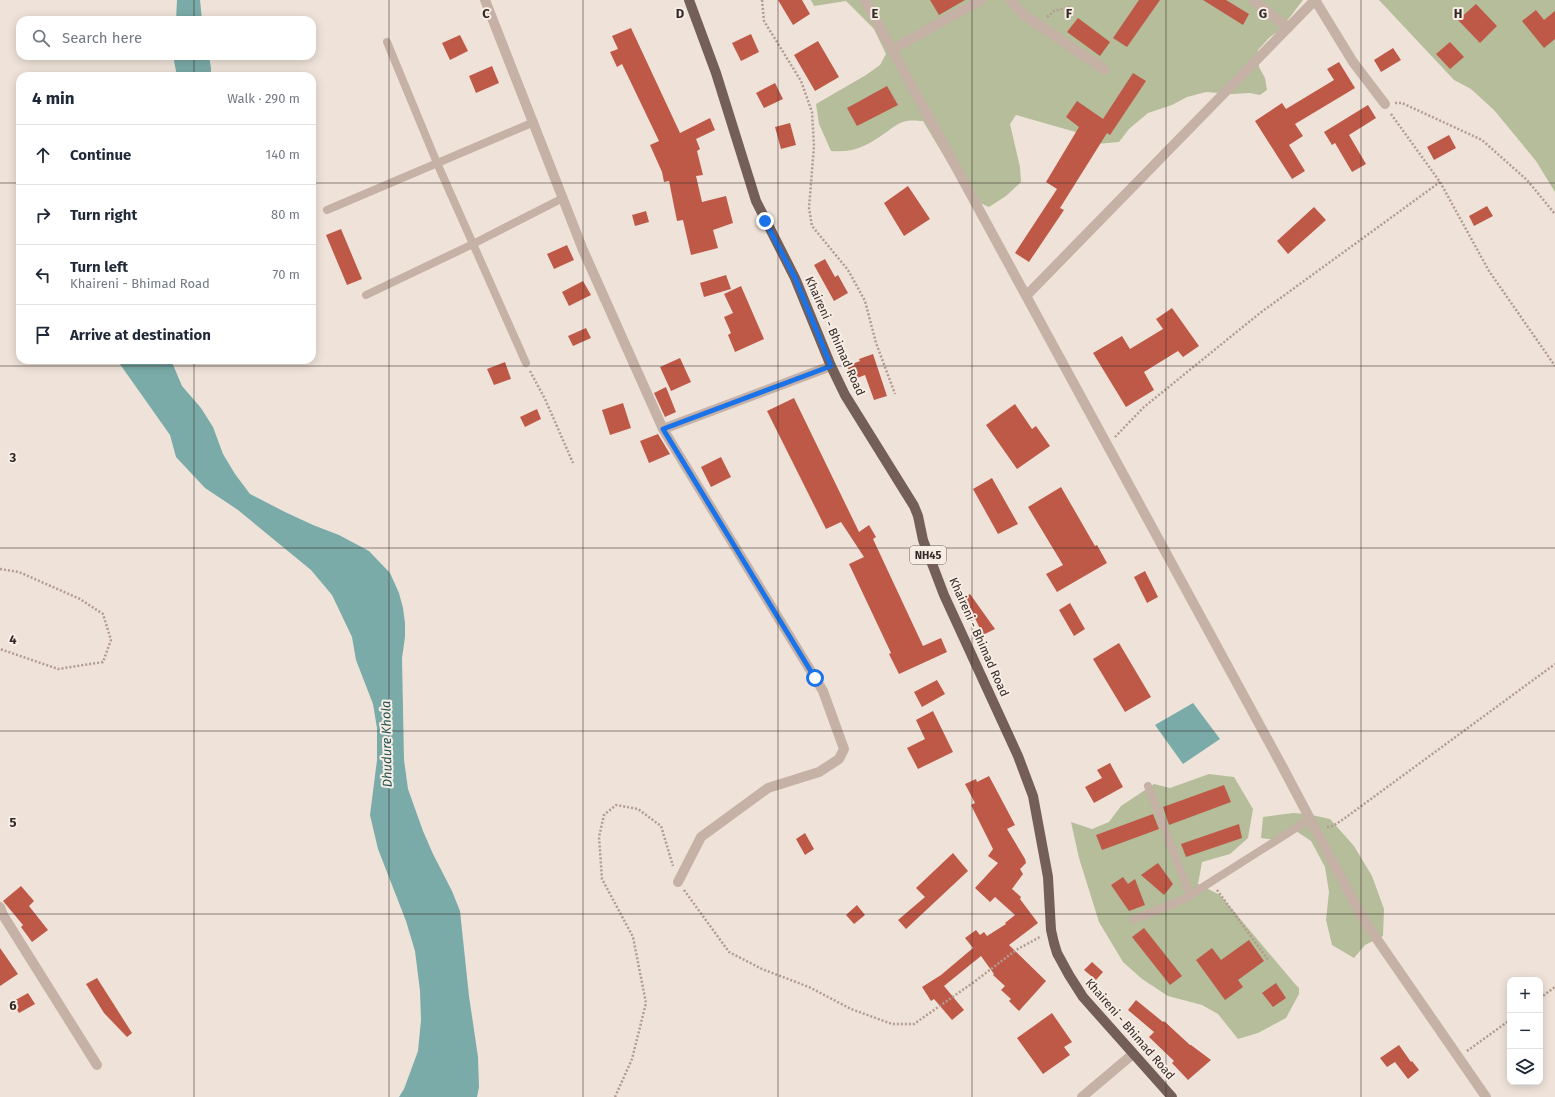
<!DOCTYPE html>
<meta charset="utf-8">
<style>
:root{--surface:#fff;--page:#f6f6f7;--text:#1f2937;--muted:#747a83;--line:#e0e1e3}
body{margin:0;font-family:"Fira Sans",sans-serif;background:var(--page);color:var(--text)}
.controls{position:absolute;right:12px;bottom:12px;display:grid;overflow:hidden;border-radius:8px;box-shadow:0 2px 10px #0003}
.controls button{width:36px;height:36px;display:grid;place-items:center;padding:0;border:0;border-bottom:1px solid var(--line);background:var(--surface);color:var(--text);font:20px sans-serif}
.stop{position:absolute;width:12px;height:12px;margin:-9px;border:3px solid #1a73e8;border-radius:50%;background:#fff}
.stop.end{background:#1a73e8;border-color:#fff;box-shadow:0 1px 4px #0008}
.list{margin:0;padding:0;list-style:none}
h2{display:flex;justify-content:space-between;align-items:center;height:52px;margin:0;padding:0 16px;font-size:17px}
h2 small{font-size:13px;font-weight:400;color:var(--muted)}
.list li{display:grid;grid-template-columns:26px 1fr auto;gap:12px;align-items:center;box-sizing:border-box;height:60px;padding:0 16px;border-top:1px solid var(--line)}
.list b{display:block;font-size:15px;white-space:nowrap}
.list p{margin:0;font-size:13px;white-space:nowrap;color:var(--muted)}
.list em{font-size:13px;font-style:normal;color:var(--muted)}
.icon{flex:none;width:22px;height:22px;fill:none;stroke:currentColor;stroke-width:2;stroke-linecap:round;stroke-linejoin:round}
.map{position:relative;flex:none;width:1555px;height:1097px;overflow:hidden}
.search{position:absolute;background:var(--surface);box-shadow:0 2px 10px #0003;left:16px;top:16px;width:300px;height:44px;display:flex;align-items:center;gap:10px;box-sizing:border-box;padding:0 14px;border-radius:12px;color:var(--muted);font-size:15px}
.panel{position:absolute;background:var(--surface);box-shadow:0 2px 10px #0003;left:16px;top:72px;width:300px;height:292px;border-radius:12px}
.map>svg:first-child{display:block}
.green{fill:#b5bd9a}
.water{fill:#7aaba8}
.building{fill:#be5948}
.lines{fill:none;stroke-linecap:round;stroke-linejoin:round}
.path{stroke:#b29b90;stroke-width:2.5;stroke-dasharray:2 2;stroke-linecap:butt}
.service{stroke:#c6b1a6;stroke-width:8}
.minor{stroke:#c6b1a6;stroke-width:10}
.primary{stroke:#745f58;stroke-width:10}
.route{stroke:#1a73e8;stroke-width:5}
.grid{fill:none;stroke:#332926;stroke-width:1;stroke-opacity:0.55}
.labels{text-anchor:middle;stroke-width:4;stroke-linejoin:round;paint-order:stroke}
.shield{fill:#f8ede5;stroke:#6e645f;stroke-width:1}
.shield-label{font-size:11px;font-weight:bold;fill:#332926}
.street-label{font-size:12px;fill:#332926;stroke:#f8ede5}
.water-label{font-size:13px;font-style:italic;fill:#1f5250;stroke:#f8ede5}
.grid-label{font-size:13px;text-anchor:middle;font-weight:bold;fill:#332926;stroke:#f8ede5;stroke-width:4;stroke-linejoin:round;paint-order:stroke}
</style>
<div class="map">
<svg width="1555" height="1097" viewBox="0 0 1555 1097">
<rect width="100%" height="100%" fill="#efe3d9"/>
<g class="green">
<path d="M811 0H1303L1280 30 1270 37 1258 50 1259 67 1265 78 1267 90 1260 95 1250 93 1232 94 1206 92 1187 97 1172 105 1148 113 1129 129 1119 142 1096 144 1079 133 1016 115 1010 124 1020 167 1021 182 1006 196 989 207 969 198 923 121C918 121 912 120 907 121 900 122 893 127 888 131 868 145 856 153 831 151L819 124 816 104 866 75 880 65 886 54 874 29 846 1 814 6Z"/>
<polygon points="1379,0 1555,0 1555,192 1536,161 1494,110 1471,89 1454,80"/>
<polygon points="1209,774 1234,777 1253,809 1248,838 1230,854 1202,862 1198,884 1220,895 1295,984 1299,988 1299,994 1286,1018 1258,1033 1238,1039 1218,1014 1202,1005 1168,996 1142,979 1123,962 1099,922 1079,858 1071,822 1092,829 1109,822 1121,806 1154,784 1170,788"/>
<polygon points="1293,813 1307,814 1330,819 1354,846 1372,876 1384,909 1383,936 1365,945 1354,958 1332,945 1326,920 1329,892 1325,867 1311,841 1293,829 1277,840 1261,838 1263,817"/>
</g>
<g class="water">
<polygon points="177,0 200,0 202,20 176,20"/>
<polygon points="173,56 209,56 211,68 211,76 177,76"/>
<polygon points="117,360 171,360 182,386 201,408 213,427 223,454 235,474 250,494 285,512 313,525 339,535 369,551 390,573 399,593 403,608 405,623 405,637 402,658 404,760 408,789 423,831 433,854 452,891 460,911 469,996 478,1057 479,1087 477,1097 399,1097 404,1089 418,1051 421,1020 420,991 415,951 406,921 378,849 370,815 377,760 377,728 373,704 356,660 352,637 332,595 311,570 238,510 205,488 176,457 170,435"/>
<polygon points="1193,703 1220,739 1183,764 1155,725"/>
</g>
<g class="building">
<polygon points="778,0 802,0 810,14 793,25"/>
<polygon points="930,0 965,0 939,15"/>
<polygon points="1139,0 1160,0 1127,47 1113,38"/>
<polygon points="1203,0 1226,0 1249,14 1243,25"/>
<polygon points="1476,4 1497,26 1480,43 1458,20"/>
<polygon points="1536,10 1544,20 1555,11 1555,39 1544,48 1522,21"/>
<polygon points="1078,18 1110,42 1100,56 1067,32"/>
<polygon points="631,28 680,133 710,118 715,130 696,139 700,149 697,151 703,175 696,176 702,202 726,196 733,223 713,230 718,248 691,255 683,220 677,221 669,181 664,182 662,172 650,145 659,141 622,64 617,67 610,52 618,49 612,36"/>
<polygon points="751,34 759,52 741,61 732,43"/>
<polygon points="460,35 468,51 450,60 442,43"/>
<polygon points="818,41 839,77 815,91 794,55"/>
<polygon points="1450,42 1464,57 1450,69 1436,54"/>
<polygon points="1393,48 1401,60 1381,72 1374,60"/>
<polygon points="1339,62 1355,88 1295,124 1303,136 1289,145 1305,171 1292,179 1255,121 1282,103 1286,109 1334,80 1327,69"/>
<polygon points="492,66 499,83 476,93 469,76"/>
<polygon points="1133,73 1146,81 1110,135 1107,133 1060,208 1064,210 1029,262 1015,253 1057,189 1046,182 1079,127 1066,117 1077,101 1103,119"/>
<polygon points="775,83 783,99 764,108 756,93"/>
<polygon points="887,86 898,105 857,126 847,108"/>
<polygon points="1368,105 1376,118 1349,135 1366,164 1352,172 1335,143 1332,145 1324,132"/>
<polygon points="790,123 796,145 781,149 775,127"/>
<polygon points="1449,135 1456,148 1434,160 1427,147"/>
<polygon points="908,186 930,219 904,236 884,203"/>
<polygon points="1487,206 1493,216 1474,226 1469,216"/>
<polygon points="1314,207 1326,220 1288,254 1277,241"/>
<polygon points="646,211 649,222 635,226 632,215"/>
<polygon points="341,229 362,279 347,285 326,235"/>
<polygon points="567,245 574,260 554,269 547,254"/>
<polygon points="825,259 835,277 838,275 848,293 834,301 814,265"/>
<polygon points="726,275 731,289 704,297 700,283"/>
<polygon points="583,281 591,295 569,306 562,292"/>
<polygon points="741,286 764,339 735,352 728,335 731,333 724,317 733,313 724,294"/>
<polygon points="1172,308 1199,346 1183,357 1178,351 1144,372 1154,390 1126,407 1093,353 1122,336 1130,349 1163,329 1156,319"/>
<polygon points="586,328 591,338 573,346 568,336"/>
<polygon points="873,354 887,396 874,400 865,375 852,380 847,366 860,361 859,359"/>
<polygon points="680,358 691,382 671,391 660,367"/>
<polygon points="505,362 511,379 494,385 487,369"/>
<polygon points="666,387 676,412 665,417 654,393"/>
<polygon points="794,398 859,532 869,525 876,537 873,539 923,646 941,638 947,652 899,674 889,654 891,653 849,564 864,557 841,522 826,529 767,411"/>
<polygon points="623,403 631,428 610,435 602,410"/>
<polygon points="1015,404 1032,429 1036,426 1050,446 1017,469 986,425"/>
<polygon points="537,409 541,419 525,427 520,417"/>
<polygon points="658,434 670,454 649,463 640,441"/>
<polygon points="721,457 731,477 711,487 701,467"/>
<polygon points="992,478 1018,524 998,534 973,489"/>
<polygon points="1061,487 1095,546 1097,545 1107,563 1057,592 1046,574 1063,565 1028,507"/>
<polygon points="1145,571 1158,597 1147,603 1134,577"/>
<polygon points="970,594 995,629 983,635 965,597"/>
<polygon points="1070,603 1085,629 1074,636 1059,610"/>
<polygon points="1119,643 1151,697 1125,712 1093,659"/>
<polygon points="937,680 945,694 922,707 914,692"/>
<polygon points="933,711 953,752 918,769 907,748 925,739 916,720"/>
<polygon points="1110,763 1123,787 1094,803 1085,787 1102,778 1097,770"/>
<polygon points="989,776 1015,825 1007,829 1025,859 1026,863 1020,869 1023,874 1012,889 1021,897 1020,899 1038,923 1009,945 1046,981 1019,1011 1009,1001 1011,999 1001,990 1005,986 993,975 994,974 981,956 944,986 964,1010 952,1020 934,999 931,1001 922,987 941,975 973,948 965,938 976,930 980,935 984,932 987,936 1006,924 1005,923 1015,915 995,897 990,902 975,888 998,863 988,856 993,849 971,805 975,803 965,784 976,779 977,782"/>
<polygon points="1224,785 1231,802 1169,825 1163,807"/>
<polygon points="1153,814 1159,829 1102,850 1096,835"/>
<polygon points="1239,824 1242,838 1186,857 1181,844"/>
<polygon points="805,833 814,849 805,855 796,839"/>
<polygon points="953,853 968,871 906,929 898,920 925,897 916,888"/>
<polygon points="1158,863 1173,884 1164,895 1141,875"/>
<polygon points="1123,877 1128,884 1135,879 1145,905 1129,911 1111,885"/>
<polygon points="21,886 34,901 29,906 48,930 32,942 21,927 23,925 3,901"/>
<polygon points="857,905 865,915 854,924 846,915"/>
<polygon points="1144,928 1182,976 1170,985 1132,937"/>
<polygon points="1249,940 1264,961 1238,980 1243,987 1225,1000 1196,960 1212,948 1221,960"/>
<polygon points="0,948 18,974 0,986"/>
<polygon points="1092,962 1103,972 1096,980 1084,970"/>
<polygon points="97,978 132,1033 127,1037 104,1013 86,984"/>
<polygon points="1276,983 1286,998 1273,1007 1262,993"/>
<polygon points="28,993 35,1004 19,1013 12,1002"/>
<polygon points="1136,1000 1163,1022 1164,1021 1190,1045 1191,1045 1211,1060 1188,1080 1172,1063 1174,1061 1149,1037 1154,1032 1128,1010"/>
<polygon points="1052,1013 1072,1042 1064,1047 1070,1055 1043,1074 1017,1038"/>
<polygon points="1399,1045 1411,1062 1412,1061 1419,1070 1408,1079 1395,1062 1387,1067 1380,1058"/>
</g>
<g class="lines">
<g class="path">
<polyline points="762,0 764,21 801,81 812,112 814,146 809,208 812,226 848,270 865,301 876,343 895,394"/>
<polyline points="1047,17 1054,11 1070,7"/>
<polyline points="1395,103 1402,103 1482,140 1527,180 1555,214"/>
<polyline points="1391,114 1440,182 1489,271 1555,366"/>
<polyline points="530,371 545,399 573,463"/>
<polyline points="1115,437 1144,407 1260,313 1440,182"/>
<polyline points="0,569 19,572 80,599 103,614 111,640 103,662 58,669 0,649"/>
<polyline points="1327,827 1333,826 1345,818 1555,664"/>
<polyline points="684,890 729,952 762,969 809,987 851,1009 892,1024 914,1024 974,982 1016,950 1040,937"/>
<polyline points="1217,890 1269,961"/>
<polyline points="1540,998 1555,987"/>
<polyline points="1467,1051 1510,1020"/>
<polyline points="615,1097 632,1059 646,1003 633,937 602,879 599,837 604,815 616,805 638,809 661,826 673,866"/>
</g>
<g class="service">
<polyline points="387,42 437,163 526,363"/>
<polyline points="327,210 534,122"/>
<polyline points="366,295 473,244 563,198"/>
<polyline points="1148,786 1190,895"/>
<polyline points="1133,920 1184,899 1310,819"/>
</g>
<g class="minor">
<polyline points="485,0 583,250 663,429 831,366"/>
<polyline points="865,0 1282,766 1363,919 1486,1097"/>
<polyline points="1010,0 1024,15 1105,70"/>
<polyline points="1253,0 1288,28"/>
<polyline points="1315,0 1353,62 1385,104"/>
<polyline points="893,49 981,0"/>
<polyline points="1027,295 1315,0"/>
<polyline points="663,429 823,691 844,749 839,759 819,772 768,788 701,837 678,882"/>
<polyline points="0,907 3,915 97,1065"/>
<polyline points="1082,1097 1133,1054"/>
</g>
<polyline class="primary" points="689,0 716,73 756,201 795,278 831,366 845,395 914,506 918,516 923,540 944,595 1018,756 1033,796 1048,877 1051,930 1054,943 1057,953 1069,975 1083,997 1172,1097"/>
</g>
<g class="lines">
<polyline class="route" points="765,221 795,278 831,366 663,429 815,678"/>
</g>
<path class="grid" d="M194 0V20M389 0V1097M583 0V1097M778 0V1097M972 0V1097M1166 0V1097M1361 0V1097M194 56V76M0 183H20M312 183H1555M194 360V1097M0 366H1555M0 548H1555M0 731H1555M0 914H1555"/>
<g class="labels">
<rect class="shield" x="910" y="546" width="36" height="18" rx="3"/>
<g class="shield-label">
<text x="928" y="559">NH45</text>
</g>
<g class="street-label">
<text transform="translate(835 336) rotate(66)" y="4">Khaireni - Bhimad Road</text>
<text transform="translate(979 637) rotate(66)" y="4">Khaireni - Bhimad Road</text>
<text transform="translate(1130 1029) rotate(49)" y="4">Khaireni - Bhimad Road</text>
</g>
<g class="water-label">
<text transform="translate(386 744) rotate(-91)" y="5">Dhudure Khola</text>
</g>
</g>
<g class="grid-label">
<text x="486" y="18">C</text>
<text x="680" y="18">D</text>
<text x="875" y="18">E</text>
<text x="1069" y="18">F</text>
<text x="1263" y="18">G</text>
<text x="1458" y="18">H</text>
<text x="13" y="462">3</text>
<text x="13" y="644">4</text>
<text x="13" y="827">5</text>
<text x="13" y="1010">6</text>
</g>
</svg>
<div class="controls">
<button>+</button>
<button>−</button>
<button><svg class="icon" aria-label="layers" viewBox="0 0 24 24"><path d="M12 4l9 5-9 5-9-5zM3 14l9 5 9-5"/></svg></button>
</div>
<div class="stop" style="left:815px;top:678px"></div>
<div class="stop end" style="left:765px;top:221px"></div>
<div class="search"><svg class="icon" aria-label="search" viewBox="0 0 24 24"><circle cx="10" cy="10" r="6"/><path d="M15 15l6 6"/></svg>Search here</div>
<section class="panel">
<h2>4 min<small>Walk · 290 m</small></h2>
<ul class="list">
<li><svg class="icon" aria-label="ahead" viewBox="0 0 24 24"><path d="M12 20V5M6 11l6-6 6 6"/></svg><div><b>Continue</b></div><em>140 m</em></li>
<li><svg class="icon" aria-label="right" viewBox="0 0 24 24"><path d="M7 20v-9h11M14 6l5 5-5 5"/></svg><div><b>Turn right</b></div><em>80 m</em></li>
<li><svg class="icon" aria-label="left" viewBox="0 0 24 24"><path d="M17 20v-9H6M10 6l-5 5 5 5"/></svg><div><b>Turn left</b><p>Khaireni - Bhimad Road</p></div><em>70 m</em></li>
<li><svg class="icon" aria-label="arrive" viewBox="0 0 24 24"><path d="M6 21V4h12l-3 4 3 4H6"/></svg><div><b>Arrive at destination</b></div></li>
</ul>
</section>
</div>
